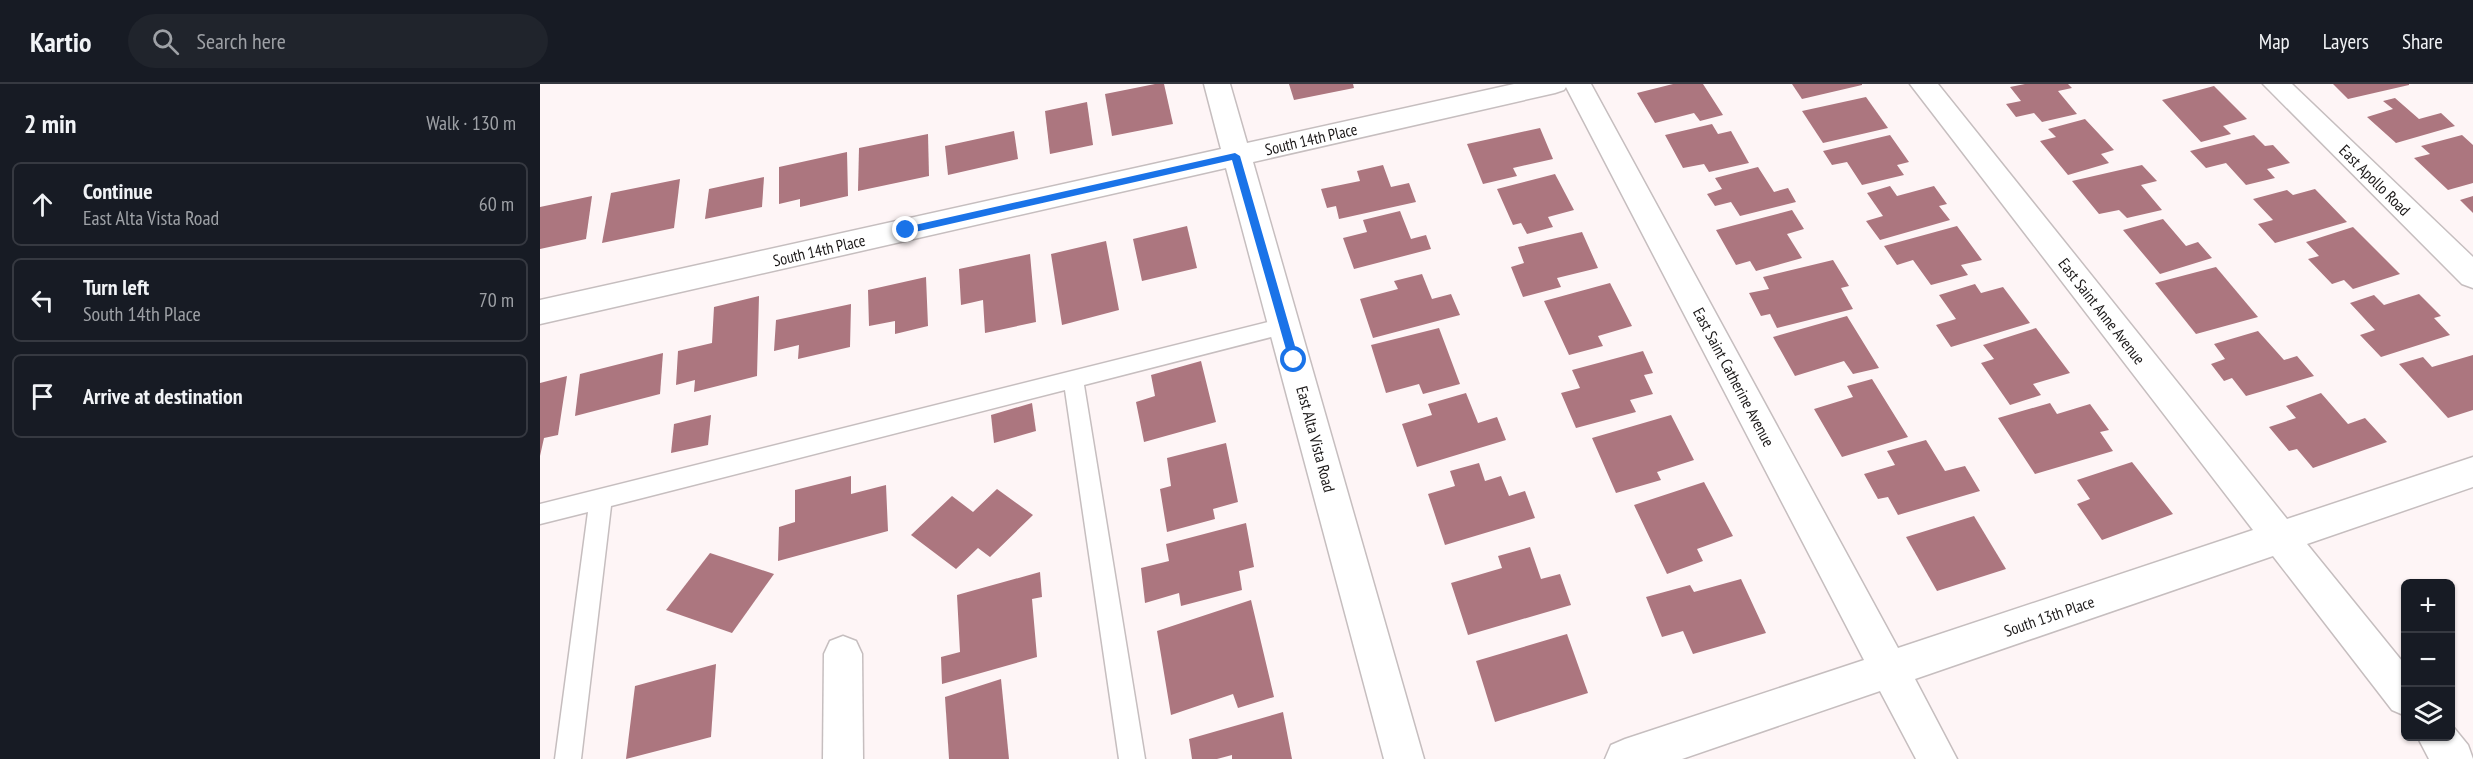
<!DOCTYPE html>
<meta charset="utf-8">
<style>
:root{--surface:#171b24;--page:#20242c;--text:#f1f3f6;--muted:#9ea1a6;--line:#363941}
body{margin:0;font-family:"PT Sans Narrow",sans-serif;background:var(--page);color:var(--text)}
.controls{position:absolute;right:18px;bottom:18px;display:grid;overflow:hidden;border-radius:9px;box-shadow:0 2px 4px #0004}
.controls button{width:54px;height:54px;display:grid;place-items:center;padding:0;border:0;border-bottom:2px solid var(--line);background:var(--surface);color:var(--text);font:30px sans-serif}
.stop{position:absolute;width:18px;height:18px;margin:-14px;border:4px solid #1a73e8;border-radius:50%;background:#fff}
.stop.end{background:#1a73e8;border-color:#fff;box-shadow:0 2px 6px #0008}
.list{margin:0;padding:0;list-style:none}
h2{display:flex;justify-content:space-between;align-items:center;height:78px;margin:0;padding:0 24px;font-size:26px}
h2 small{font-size:20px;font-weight:400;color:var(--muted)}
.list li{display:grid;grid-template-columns:39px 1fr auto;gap:18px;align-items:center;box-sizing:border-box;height:84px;margin:0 12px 12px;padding:0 12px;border:2px solid var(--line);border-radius:9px}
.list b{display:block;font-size:22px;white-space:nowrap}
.list p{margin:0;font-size:20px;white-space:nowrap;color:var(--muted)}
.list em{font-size:20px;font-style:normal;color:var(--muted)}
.icon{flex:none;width:33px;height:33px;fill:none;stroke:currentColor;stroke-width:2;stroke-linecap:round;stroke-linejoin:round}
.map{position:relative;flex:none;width:1933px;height:675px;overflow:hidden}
header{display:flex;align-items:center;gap:36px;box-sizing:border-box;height:84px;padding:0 30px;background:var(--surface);border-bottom:2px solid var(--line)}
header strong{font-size:28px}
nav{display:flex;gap:33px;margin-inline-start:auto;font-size:21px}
.search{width:420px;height:54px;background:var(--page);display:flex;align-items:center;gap:15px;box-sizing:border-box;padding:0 21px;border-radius:33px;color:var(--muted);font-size:22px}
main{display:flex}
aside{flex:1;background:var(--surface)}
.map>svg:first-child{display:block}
.building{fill:#ac767f}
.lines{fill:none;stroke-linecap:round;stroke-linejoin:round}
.lane-casing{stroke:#c6bebf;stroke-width:3}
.street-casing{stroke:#c6bebf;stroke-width:3}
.lane{fill:#fff;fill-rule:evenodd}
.street{fill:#fff;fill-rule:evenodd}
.route{fill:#1a73e8}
.labels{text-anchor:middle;stroke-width:4.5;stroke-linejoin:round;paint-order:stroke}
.street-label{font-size:16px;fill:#1b1818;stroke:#fff}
</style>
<header>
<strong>Kartio</strong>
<div class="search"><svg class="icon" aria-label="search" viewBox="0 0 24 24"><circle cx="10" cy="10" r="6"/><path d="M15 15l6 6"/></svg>Search here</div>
<nav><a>Map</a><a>Layers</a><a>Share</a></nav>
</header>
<main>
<aside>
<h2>2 min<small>Walk · 130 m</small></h2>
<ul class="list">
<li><svg class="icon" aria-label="ahead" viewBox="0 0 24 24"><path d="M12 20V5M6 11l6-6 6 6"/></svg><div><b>Continue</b><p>East Alta Vista Road</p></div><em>60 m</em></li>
<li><svg class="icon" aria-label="left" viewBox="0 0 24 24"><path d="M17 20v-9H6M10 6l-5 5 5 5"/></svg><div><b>Turn left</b><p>South 14th Place</p></div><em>70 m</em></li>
<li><svg class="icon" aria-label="arrive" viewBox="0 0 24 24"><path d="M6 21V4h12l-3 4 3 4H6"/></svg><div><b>Arrive at destination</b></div></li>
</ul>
</aside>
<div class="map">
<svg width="1933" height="675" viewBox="0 0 1933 675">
<rect width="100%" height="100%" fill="#fef5f6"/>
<g class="building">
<polygon points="615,0 624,0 633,40 572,52 565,10"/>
<polygon points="749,0 813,0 814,4 754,16"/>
<polygon points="1133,0 1163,0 1183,31 1160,37 1154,29 1115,39 1097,9"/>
<polygon points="1252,0 1322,0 1322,1 1262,15"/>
<polygon points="1485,0 1528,0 1532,4 1518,7 1537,30 1502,38 1494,29 1476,33 1466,20 1481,17 1470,3"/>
<polygon points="1793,0 1869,0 1869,1 1808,15"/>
<polygon points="1674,2 1707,35 1683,42 1691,50 1661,58 1622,16"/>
<polygon points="1326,13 1348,44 1283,59 1262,27"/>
<polygon points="1855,14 1879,35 1901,29 1915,42 1856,59 1827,33 1853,25 1843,17"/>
<polygon points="547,18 553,61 510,70 505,27"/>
<polygon points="1545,35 1574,66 1561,70 1569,79 1528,91 1500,57 1516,53 1508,45"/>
<polygon points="1172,40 1178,50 1191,47 1209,79 1169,88 1164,80 1143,84 1125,51"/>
<polygon points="1000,44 1013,75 973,84 977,92 943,100 927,60"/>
<polygon points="474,47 478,75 408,91 405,62"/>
<polygon points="388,50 389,92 318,107 319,64"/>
<polygon points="1350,51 1369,78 1357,81 1364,91 1322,101 1307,78 1292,81 1283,67"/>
<polygon points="1714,51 1725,62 1733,61 1750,79 1727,85 1735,94 1706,101 1686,79 1666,84 1650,67"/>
<polygon points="1922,51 1933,61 1933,99 1908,106 1874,74 1890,70 1881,62"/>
<polygon points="307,68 308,112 260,123 260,115 239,120 239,83"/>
<polygon points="843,81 851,103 869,99 876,118 799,135 796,122 787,124 781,105 820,97 817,87"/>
<polygon points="1602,81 1617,97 1601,101 1622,126 1587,134 1579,126 1559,130 1532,97"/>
<polygon points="1218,83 1234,108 1248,104 1256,118 1200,132 1191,118 1175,122 1167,110 1182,105 1175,94"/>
<polygon points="1015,90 1034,126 1008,133 1013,143 987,150 981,139 973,141 957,105"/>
<polygon points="224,93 222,123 165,135 169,105"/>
<polygon points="140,95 134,144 62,159 71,109"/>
<polygon points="1350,102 1357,112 1394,102 1407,120 1399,122 1410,136 1340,156 1326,137 1343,132 1327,109"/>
<polygon points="1775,105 1807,138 1735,159 1718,140 1733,136 1713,115 1747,106 1753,111"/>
<polygon points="52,112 46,155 0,165 0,123"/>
<polygon points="1933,112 1933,129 1920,116"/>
<polygon points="1252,126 1264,145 1247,150 1262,174 1216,187 1210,177 1196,181 1176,146"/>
<polygon points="860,127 871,155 886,151 891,165 814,185 803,154 827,148 823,136"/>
<polygon points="1623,135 1646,162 1658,158 1672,174 1620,190 1583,146"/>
<polygon points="647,142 657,184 602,197 593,155"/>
<polygon points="1417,142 1442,176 1421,181 1428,191 1391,201 1373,176 1357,181 1344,162"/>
<polygon points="1813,143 1860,190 1813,205 1804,196 1792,200 1768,175 1779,172 1766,158"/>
<polygon points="1042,148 1058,184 1017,194 1021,203 983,213 971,183 984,179 978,163"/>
<polygon points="566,157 579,226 522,241 511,170"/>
<polygon points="490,170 496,238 445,249 443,216 421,221 419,185"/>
<polygon points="1293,176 1309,202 1301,204 1313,225 1237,244 1230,230 1221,232 1209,209 1229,205 1223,193"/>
<polygon points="1676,183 1718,233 1656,250 1615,199"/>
<polygon points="882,190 892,215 911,210 920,231 833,254 820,215 858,205 854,197"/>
<polygon points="386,193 388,242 355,250 355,237 329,242 328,206"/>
<polygon points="1070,199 1092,242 1058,252 1063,262 1029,271 1004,217"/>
<polygon points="1435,200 1441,209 1463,203 1490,239 1411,263 1396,241 1416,235 1399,211"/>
<polygon points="1879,210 1901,232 1894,234 1910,251 1841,273 1820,251 1835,246 1810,219 1834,211 1844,221"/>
<polygon points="219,212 217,292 154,308 155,296 136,301 138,267 172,259 174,223"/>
<polygon points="311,220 310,263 258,275 259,261 234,267 236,236"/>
<polygon points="1307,232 1339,284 1313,290 1304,277 1255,292 1233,253"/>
<polygon points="899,244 920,300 883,310 879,300 846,309 831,261"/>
<polygon points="1496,244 1530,289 1493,300 1501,311 1470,321 1441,279 1454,275 1443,261"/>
<polygon points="1718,247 1744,276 1757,272 1774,292 1706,312 1692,294 1684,297 1671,280 1685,275 1674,260"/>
<polygon points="1103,267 1113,289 1104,291 1113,310 1090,316 1096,328 1036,344 1021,309 1040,304 1032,286"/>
<polygon points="123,269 120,310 35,332 40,290"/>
<polygon points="1933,271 1933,326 1908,334 1859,280 1883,273 1892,283"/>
<polygon points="661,277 676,338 604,358 596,318 615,312 611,291"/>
<polygon points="27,292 18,351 4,354 0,372 0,299"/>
<polygon points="1332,295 1368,353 1302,373 1274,325 1313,313 1307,302"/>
<polygon points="926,309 938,339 957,333 966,356 877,383 862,340 892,331 888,320"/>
<polygon points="1781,309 1808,340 1825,334 1847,358 1773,384 1757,365 1749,367 1729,343 1756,334 1746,322"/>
<polygon points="492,319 496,347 454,359 451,331"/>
<polygon points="1510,319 1517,330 1550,320 1569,346 1560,348 1573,367 1495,390 1458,334"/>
<polygon points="171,331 168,361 131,369 134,340"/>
<polygon points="1131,331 1154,376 1117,388 1121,396 1076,409 1052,354"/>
<polygon points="1386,356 1405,387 1425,382 1440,407 1358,431 1348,413 1338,415 1324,390 1355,381 1347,367"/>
<polygon points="686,359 698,418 673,425 675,435 627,448 620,405 631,402 627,374"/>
<polygon points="1592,378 1633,430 1562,456 1537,420 1550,415 1537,396"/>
<polygon points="939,379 945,397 961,392 969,412 985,407 995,434 905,461 888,410 915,402 910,387"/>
<polygon points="311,392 311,410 346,401 348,447 238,477 239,443 255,438 255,406"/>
<polygon points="1164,398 1193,452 1157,465 1163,477 1127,490 1094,421"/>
<polygon points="457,405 493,431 450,473 438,464 416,485 371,451 412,412 433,428"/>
<polygon points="1434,432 1466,485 1397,507 1366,453"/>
<polygon points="706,439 714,483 699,487 702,506 641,522 639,509 605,519 601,484 629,477 626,460"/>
<polygon points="990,463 1001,495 1020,490 1031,521 928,551 911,499 962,484 958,472"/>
<polygon points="170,469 234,490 192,549 126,526"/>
<polygon points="500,488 502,513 492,515 497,573 402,600 401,573 420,568 417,511"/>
<polygon points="1201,495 1226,549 1153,570 1143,547 1122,553 1106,513 1150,501 1154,508"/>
<polygon points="711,516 734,613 698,624 693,610 631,631 617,547"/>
<polygon points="1027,550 1048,609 955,638 936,577"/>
<polygon points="176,580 171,653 86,675 95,602"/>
<polygon points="461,595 469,675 409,675 405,613"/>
<polygon points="743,628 752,675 692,675 692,671 677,675 652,675 649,655"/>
</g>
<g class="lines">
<g class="lane-casing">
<polygon id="lane" points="744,234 751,236 754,242 751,248 544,301 605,675 579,675 525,306 71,422 41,675 15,675 48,428 0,440 0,420"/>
</g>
<g class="street-casing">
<g id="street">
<polygon points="664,0 690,0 707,59 974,0 1051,0 1358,564 1713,446 1370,0 1398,0 1747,435 1933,373 1933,403 1767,460 1866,582 1866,632 1852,626 1733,472 1375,595 1417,675 1376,675 1340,607 1142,675 1065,675 1071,661 1085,655 1324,576 1026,3 1024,6 1015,9 713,78 884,675 844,675 686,84 0,240 0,216 681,65"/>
<polygon points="1723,0 1752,0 1933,173 1933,204 1922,200"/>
<polygon points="303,552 316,557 322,570 323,675 283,675 284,570 290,557"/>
<polygon points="1910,639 1928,661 1933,675 1889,675 1877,652 1910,652"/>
</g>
</g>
<use href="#lane" class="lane"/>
<use href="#street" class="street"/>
</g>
<polygon class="route" points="695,69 700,72 759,276 754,280 749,276 692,76 366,150 362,146 366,143"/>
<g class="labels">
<g class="street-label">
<text transform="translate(771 55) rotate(-13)" y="6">South 14th Place</text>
<text transform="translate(1835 96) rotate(45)" y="6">East Apollo Road</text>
<text transform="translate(279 166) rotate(-13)" y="6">South 14th Place</text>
<text transform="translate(1562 227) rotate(52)" y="6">East Saint Anne Avenue</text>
<text transform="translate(1194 293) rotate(62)" y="6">East Saint Catherine Avenue</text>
<text transform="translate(776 355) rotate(75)" y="6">East Alta Vista Road</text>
<text transform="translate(1509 532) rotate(-19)" y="6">South 13th Place</text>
</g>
</g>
</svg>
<div class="controls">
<button>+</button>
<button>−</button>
<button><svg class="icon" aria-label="layers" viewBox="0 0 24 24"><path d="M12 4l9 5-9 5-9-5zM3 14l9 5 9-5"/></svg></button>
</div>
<div class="stop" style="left:754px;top:276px"></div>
<div class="stop end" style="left:366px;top:146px"></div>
</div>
</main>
